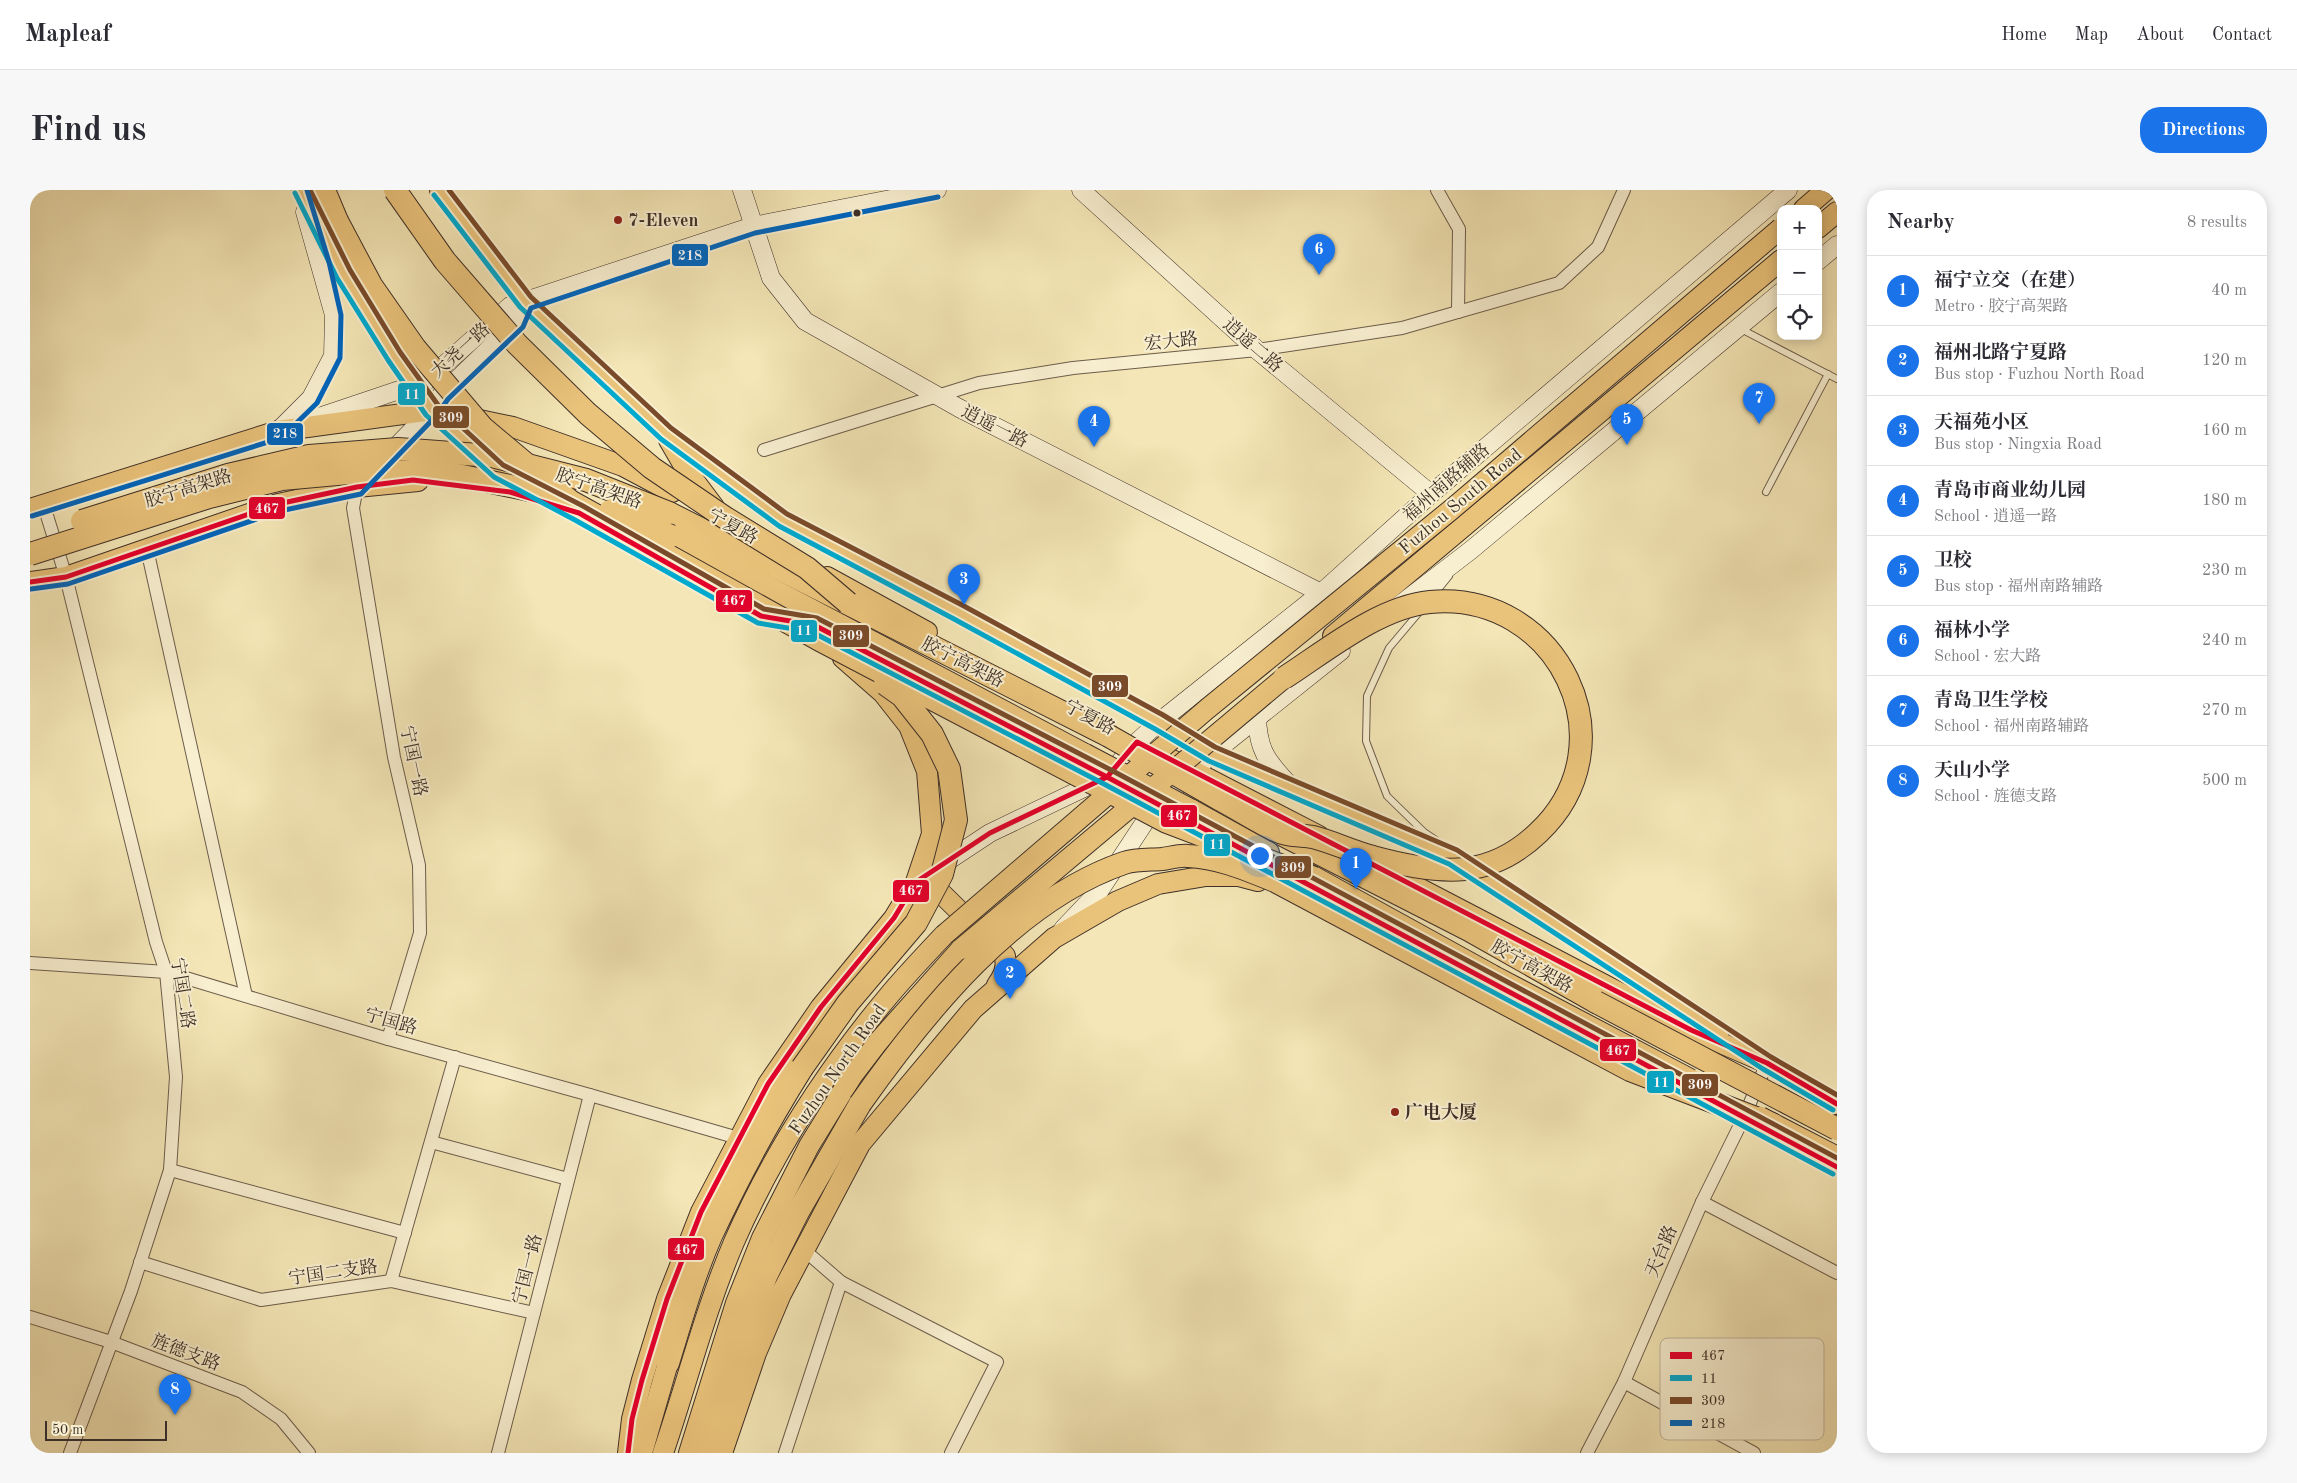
<!DOCTYPE html>
<meta charset="utf-8">
<style>
:root{--surface:#fff;--page:#f7f7f7;--text:#2b2b33;--muted:#7c7c81;--line:#e1e1e2;--accent:#1a73e8}
body{margin:0;font-family:"Old Standard TT","Noto Serif SC",serif;background:var(--page);color:var(--text)}
.controls{position:absolute;right:15px;top:15px;display:grid;overflow:hidden;border-radius:10px;box-shadow:0 2px 12px #0003}
.controls button{width:45px;height:45px;display:grid;place-items:center;padding:0;border:0;border-bottom:1px solid var(--line);background:var(--surface);color:var(--text);font:25px sans-serif}
.scale{position:absolute;left:15px;bottom:12px;width:122px;box-sizing:border-box;padding-left:5px;border:2px solid #3e2f27;border-top:0;font-size:14px;line-height:18px;white-space:nowrap;color:#3e2f27;-webkit-text-stroke:4px #f8efd0;paint-order:stroke}
.you{position:absolute;left:1229px;top:665px;width:18px;height:18px;margin:-12px;border:4px solid #fff;border-radius:50%;background:#1a73e8;box-shadow:0 0 0 8px #1a73e833}
.badge{display:grid;place-items:center;width:32px;height:32px;border-radius:50%;background:var(--accent);color:#fff;font-size:16px;font-weight:700}
.pin{position:absolute;translate:-50% -41px;filter:drop-shadow(0 1px 2px #0008)}
.pin::after{content:'';position:absolute;top:26px;width:18px;height:15px;background:inherit;clip-path:polygon(0 0,100% 0,50% 100%)}
.list{margin:0;padding:0;list-style:none}
h2{display:flex;justify-content:space-between;align-items:center;height:65px;margin:0;padding:0 20px;font-size:21px}
h2 small{font-size:16px;font-weight:400;color:var(--muted)}
.list li{display:grid;grid-template-columns:32px 1fr auto;gap:15px;align-items:center;box-sizing:border-box;height:70px;padding:0 20px;border-top:1px solid var(--line)}
.list b{display:block;font-size:19px;white-space:nowrap}
.list p{margin:0;font-size:16px;white-space:nowrap;color:var(--muted)}
.list em{font-size:16px;font-style:normal;color:var(--muted)}
.icon{flex:none;width:28px;height:28px;fill:none;stroke:currentColor;stroke-width:2;stroke-linecap:round;stroke-linejoin:round}
.map{position:relative;flex:none;width:1807px;height:1263px;overflow:hidden;border-radius:20px}
header{display:flex;align-items:center;gap:30px;box-sizing:border-box;height:70px;padding:0 25px;background:var(--surface);border-bottom:1px solid var(--line)}
header strong{font-size:24px}
nav{display:flex;gap:28px;margin-inline-start:auto;font-size:18px}
.intro{display:flex;align-items:center;justify-content:space-between;box-sizing:border-box;height:120px;padding:0 30px}
h1{margin:0;font-size:35px}
.button{padding:12px 22px;border-radius:20px;background:var(--accent);color:#fff;font-size:18px;font-weight:700}
main{display:flex;gap:30px;padding:0 30px}
aside{flex:1;background:var(--surface);border-radius:20px;box-shadow:0 2px 12px #0003}
.map>svg:first-child{display:block}
.lines{fill:none;stroke-linecap:round;stroke-linejoin:round}
.lane-casing{stroke:#6c5d4b;stroke-width:8}
.street-casing{stroke:#6c5d4b;stroke-width:14}
.secondary-casing{stroke:#3e2f27;stroke-width:19}
.primary-casing{stroke:#3e2f27;stroke-width:22}
.highway-casing{stroke:#3e2f27;stroke-width:24}
.lane{stroke:#f8efd0;stroke-width:6}
.street{stroke:#f8efd0;stroke-width:12}
.secondary{stroke:#f8efd0;stroke-width:18}
.primary{stroke:#eac37b;stroke-width:20}
.highway{stroke:#eac37b;stroke-width:22}
.primary-bridge-casing{stroke:#3e2f27;stroke-width:22;stroke-linecap:butt}
.highway-bridge-casing{stroke:#3e2f27;stroke-width:24;stroke-linecap:butt}
.primary-bridge{stroke:#eac37b;stroke-width:20}
.highway-bridge{stroke:#eac37b;stroke-width:22}
.bus-1-casing{stroke:#f8efd0;stroke-width:9}
.bus-2-casing{stroke:#f8efd0;stroke-width:9}
.bus-3-casing{stroke:#f8efd0;stroke-width:9}
.bus-4-casing{stroke:#f8efd0;stroke-width:9}
.bus-1{stroke:#e4002b;stroke-width:5}
.bus-2{stroke:#00a9ce;stroke-width:5}
.bus-3{stroke:#7a4b2a;stroke-width:5}
.bus-4{stroke:#0065bd;stroke-width:5}
.bus-dot{fill:#3e2f27;stroke:#f8efd0;stroke-width:2}
.poi-dot{fill:#8f2418;stroke:#f8efd0;stroke-width:2}
.labels{text-anchor:middle;stroke-width:4;stroke-linejoin:round;paint-order:stroke}
.poi-label{font-size:18px;font-weight:bold;fill:#3e2f27;stroke:#f8efd0;text-anchor:start}
.street-label{font-size:18px;fill:#3e2f27;stroke:#f8efd0}
.key{fill:#f8efd0;stroke:#c0b59d;stroke-width:1}
.key-label{font-size:14px;fill:#3e2f27}
.line-badge{stroke:#f8efd0;stroke-width:2}
.badge-label{font-size:14px;text-anchor:middle;font-weight:bold;fill:#fff}
</style>
<header>
<strong>Mapleaf</strong>
<nav><a>Home</a><a>Map</a><a>About</a><a>Contact</a></nav>
</header>
<div class="intro"><h1>Find us</h1><a class="button">Directions</a></div>
<main>
<div class="map">
<svg width="1807" height="1263" viewBox="0 0 1807 1263">
<rect width="100%" height="100%" fill="#f4e6b6"/>
<filter id="stains"><feTurbulence type="fractalNoise" baseFrequency=".004" numOctaves="4"/><feColorMatrix values="0 0 0 0 .2 0 0 0 0 .09 0 0 0 0 .02 0 0 0 .5 -.17"/></filter>
<radialGradient id="worn" r=".72"><stop offset=".6" stop-color="#630" stop-opacity="0"/><stop offset="1" stop-color="#630" stop-opacity=".3"/></radialGradient>
<g class="lines">
<g class="lane-casing">
<g id="lane">
<polyline points="1711,139 1807,189"/>
<polyline points="1736,302 1798,184"/>
<polyline points="1402,407 1419,386"/>
<polyline points="1391,420 1359,458 1337,506 1336,551 1357,606 1394,642 1406,650"/>
</g>
</g>
<g class="street-casing">
<g id="street">
<polyline points="1407,0 1429,39 1428,122"/>
<polyline points="734,260 949,193 1043,178 1227,160 1372,138 1529,93 1568,57 1594,0"/>
<polyline points="327,297 323,318 364,567 389,675 390,743 358,849"/>
<polyline points="14,316 36,387 126,752 136,782 146,887 140,980 101,1101 40,1263"/>
<polyline points="117,359 216,806"/>
<polyline points="0,773 136,782 358,849 560,905 708,948"/>
<polyline points="401,952 538,989"/>
<polyline points="140,980 375,1043"/>
<polyline points="1672,1012 1807,1083"/>
<polyline points="773,1059 811,1092 967,1172 921,1263"/>
<polyline points="110,1072 231,1110 361,1091 504,1123"/>
<polyline points="361,1091 425,867"/>
<polyline points="0,1127 81,1152 212,1202 251,1229 279,1263"/>
<polyline points="1594,1192 1724,1263"/>
<polyline points="468,1263 560,905"/>
<polyline points="755,1263 811,1092"/>
<polyline points="1557,1263 1594,1192 1672,1012 1714,927 1737,873"/>
</g>
</g>
<g class="secondary-casing">
<g id="secondary">
<polyline points="712,0 741,88 775,131 929,218 1291,403"/>
<polyline points="1051,0 1227,160 1401,304"/>
<polyline points="1788,71 1807,55"/>
<polyline points="277,231 396,191 480,116 723,36 907,0"/>
<polyline points="248,241 281,208 303,166 304,125 275,22"/>
<polyline points="359,264 402,220 412,204 487,132 495,112"/>
<polyline points="1367,417 1441,360 1751,102"/>
<path d="M1227 527C1228 563 1239 573 1262 598"/>
<polyline points="910,676 960,643 1077,587 1107,552 1129,532 1291,403 1401,304 1758,0"/>
<polyline points="1033,739 1070,700 1126,615 1182,564 1311,461"/>
</g>
</g>
<g class="primary-casing">
<g id="primary">
<polyline points="272,0 313,84 364,166 402,220 469,281 499,296"/>
<polyline points="410,0 495,112 636,244 753,330 928,422 1129,532 1182,564 1423,667 1689,841"/>
<polyline points="1774,19 1796,0"/>
<polyline points="1788,38 1807,22"/>
<polyline points="639,250 657,281 684,317"/>
<polyline points="0,319 248,241 402,220 483,237 593,276 642,302"/>
<polyline points="797,387 897,442"/>
<polyline points="0,392 36,387 248,314 327,297 388,291"/>
<polyline points="1303,446 1751,70"/>
<polyline points="1140,569 1289,646"/>
<polyline points="1335,670 1661,840 1737,873"/>
<path d="M890 692 893 691 911 703 975 766C977 779 974 785 967 795"/>
<polyline points="1726,866 1807,914"/>
<polyline points="598,1263 602,1229 612,1190 637,1109 671,1022 738,894 791,817 864,728 886,692 902,644 897,581 879,536 853,503 813,468"/>
<polyline points="612,1263 638,1173"/>
<path d="M633 1263C657 1193 675 1120 704 1052 743 963 798 878 861 803 878 783 896 764 914 745"/>
<polyline points="659,1263 706,1113 732,1048 779,956 822,886 848,852 931,759"/>
<polyline points="677,1263 699,1190"/>
<polyline points="692,1263 726,1163 751,1104 830,954 943,819 1024,748 1088,711 1128,694 1176,686 1209,686 1228,691"/>
</g>
</g>
<g class="highway-casing">
<g id="highway">
<polyline points="294,0 307,31"/>
<polyline points="639,323 1079,546"/>
<polyline points="641,346 1055,565"/>
<polyline points="1160,620 1238,663"/>
<polyline points="1251,644 1439,740 1566,812"/>
<polyline points="1268,679 1462,786"/>
<path d="M638 1173C651 1131 663 1087 681 1046 708 988 738 932 772 878"/>
<polyline points="699,1190 736,1086 768,1022 830,914"/>
</g>
</g>
<use href="#lane" class="lane"/>
<use href="#street" class="street"/>
<use href="#secondary" class="secondary"/>
<use href="#primary" class="primary"/>
<use href="#highway" class="highway"/>
<g class="primary-bridge-casing">
<g id="primary-bridge">
<polyline points="914,745 1177,519 1422,319 1751,38"/>
<polyline points="931,759 1254,488"/>
</g>
</g>
<g class="highway-bridge-casing">
<g id="highway-bridge">
<polyline points="365,0 415,71 487,154 558,224 622,278 694,327 777,378 818,413"/>
<polyline points="307,31 341,95 385,158 453,238 540,311 788,449 1137,632 1284,688"/>
<polyline points="580,321 641,346"/>
<polyline points="52,331 198,285 279,266 368,259 462,266 556,290 639,323"/>
<polyline points="0,364 179,307 252,289 340,281 413,282 533,307"/>
<path d="M1079 546C1116 567 1153 588 1189 609 1208 619 1226 631 1245 640 1256 646 1271 645 1283 647 1303 652 1323 662 1343 667 1372 675 1405 682 1435 679 1463 676 1487 663 1508 643 1603 554 1528 400 1400 412 1349 417 1296 461 1254 488"/>
<polyline points="1055,565 1160,620"/>
<polyline points="1462,786 1660,890"/>
<polyline points="1566,812 1807,939"/>
<polyline points="772,878 818,813 886,733 912,684 926,630 919,579 902,544 872,506 855,494"/>
<path d="M830 914C895 822 984 711 1094 673 1106 669 1120 670 1132 669 1140 668 1150 665 1158 666 1188 667 1218 680 1245 691L1600 880 1744 935"/>
<polyline points="1730,928 1807,968"/>
</g>
</g>
<use href="#primary-bridge" class="primary-bridge"/>
<use href="#highway-bridge" class="highway-bridge"/>
<g class="bus-1-casing">
<g id="bus-1">
<polyline points="0,392 36,387 248,314 327,297 383,290 480,302 549,323 731,426 784,435 1077,587 1807,977"/>
<polyline points="598,1263 602,1229 612,1190 637,1109 671,1022 738,894 791,817 864,728 886,692 960,643 1077,587 1107,552 1661,840 1737,873 1807,914"/>
</g>
</g>
<g class="bus-2-casing">
<g id="bus-2">
<polyline points="265,3 307,88 358,170 396,225 464,287 545,330 728,433 782,442 1074,594 1803,984"/>
<polyline points="404,5 490,117 631,249 749,336 924,429 1125,539 1179,571 1419,674 1733,879 1803,920"/>
</g>
</g>
<g class="bus-3-casing">
<g id="bus-3">
<polyline points="280,0 320,80 370,162 408,215 473,275 553,316 734,419 787,428 1081,580 1807,968"/>
<polyline points="419,0 501,107 641,238 757,324 932,415 1133,525 1185,557 1427,660 1741,867 1807,905"/>
</g>
</g>
<g class="bus-4-casing">
<g id="bus-4">
<polyline points="2,326 251,248 287,213 310,168 311,125 299,72 277,0"/>
<polyline points="1,399 38,394 250,321 331,304 407,225 418,209 493,137 501,118 725,43 908,7"/>
</g>
</g>
<use href="#bus-1" class="bus-1"/>
<use href="#bus-2" class="bus-2"/>
<use href="#bus-3" class="bus-3"/>
<use href="#bus-4" class="bus-4"/>
</g>
<circle class="bus-dot" cx="827" cy="23" r="4.5"/>
<g class="poi-dot">
<circle cx="588" cy="30" r="5"/>
<circle cx="1365" cy="922" r="5"/>
</g>
<g class="labels">
<g class="poi-label">
<text x="598" y="36">7-Eleven</text>
<text x="1375" y="928">广电大厦</text>
</g>
<g class="street-label">
<text transform="translate(1141 151) rotate(-6)" y="6">宏大路</text>
<text transform="translate(1223 155) rotate(41)" y="6">逍遥二路</text>
<text transform="translate(430 160) rotate(-42)" y="6">大尧一路</text>
<text transform="translate(965 236) rotate(27)" y="6">逍遥一路</text>
<text transform="translate(1416 292) rotate(-41)" y="6">福州南路辅路</text>
<text transform="translate(158 298) rotate(-17)" y="6">胶宁高架路</text>
<text transform="translate(569 298) rotate(19)" y="6">胶宁高架路</text>
<text transform="translate(1430 311) rotate(-40)" y="6">Fuzhou South Road</text>
<text transform="translate(703 336) rotate(29)" y="6">宁夏路</text>
<text transform="translate(933 472) rotate(27)" y="6">胶宁高架路</text>
<text transform="translate(1060 527) rotate(28)" y="6">宁夏路</text>
<text transform="translate(384 571) rotate(78)" y="6">宁国一路</text>
<text transform="translate(1502 776) rotate(29)" y="6">胶宁高架路</text>
<text transform="translate(153 803) rotate(81)" y="6">宁国二路</text>
<text transform="translate(361 831) rotate(16)" y="6">宁国路</text>
<text transform="translate(807 879) rotate(-55)" y="6">Fuzhou North Road</text>
<text transform="translate(1631 1061) rotate(-67)" y="6">天台路</text>
<text transform="translate(497 1079) rotate(-76)" y="6">宁国一路</text>
<text transform="translate(303 1082) rotate(-8)" y="6">宁国二支路</text>
<text transform="translate(156 1162) rotate(21)" y="6">旌德支路</text>
</g>
</g>
<rect x="1630" y="1148" width="164" height="102" rx="8" class="key"/>
<rect x="1640" y="1162" width="22" height="7" fill="#e4002b"/>
<rect x="1640" y="1185" width="22" height="6" fill="#00a9ce"/>
<rect x="1640" y="1207" width="22" height="7" fill="#7a4b2a"/>
<rect x="1640" y="1230" width="22" height="6" fill="#0065bd"/>
<g class="key-label">
<text x="1671" y="1170">467</text>
<text x="1671" y="1193">11</text>
<text x="1671" y="1215">309</text>
<text x="1671" y="1238">218</text>
</g>
<g class="line-badge">
<rect x="641" y="53" width="38" height="24" rx="5" fill="#0065bd"/>
<rect x="367" y="192" width="29" height="24" rx="5" fill="#00a9ce"/>
<rect x="402" y="215" width="38" height="24" rx="5" fill="#7a4b2a"/>
<rect x="236" y="232" width="38" height="24" rx="5" fill="#0065bd"/>
<rect x="218" y="306" width="38" height="24" rx="5" fill="#e4002b"/>
<rect x="685" y="399" width="38" height="24" rx="5" fill="#e4002b"/>
<rect x="760" y="429" width="28" height="24" rx="5" fill="#00a9ce"/>
<rect x="802" y="434" width="38" height="24" rx="5" fill="#7a4b2a"/>
<rect x="1061" y="484" width="38" height="24" rx="5" fill="#7a4b2a"/>
<rect x="1130" y="614" width="38" height="24" rx="5" fill="#e4002b"/>
<rect x="1173" y="643" width="28" height="24" rx="5" fill="#00a9ce"/>
<rect x="1244" y="665" width="38" height="24" rx="5" fill="#7a4b2a"/>
<rect x="862" y="689" width="38" height="24" rx="5" fill="#e4002b"/>
<rect x="1569" y="848" width="38" height="24" rx="5" fill="#e4002b"/>
<rect x="1616" y="880" width="29" height="24" rx="5" fill="#00a9ce"/>
<rect x="1651" y="883" width="38" height="24" rx="5" fill="#7a4b2a"/>
<rect x="637" y="1047" width="38" height="24" rx="5" fill="#e4002b"/>
</g>
<g class="badge-label">
<text x="660" y="70">218</text>
<text x="382" y="209">11</text>
<text x="421" y="232">309</text>
<text x="255" y="248">218</text>
<text x="237" y="323">467</text>
<text x="704" y="415">467</text>
<text x="774" y="445">11</text>
<text x="821" y="450">309</text>
<text x="1080" y="501">309</text>
<text x="1149" y="630">467</text>
<text x="1187" y="659">11</text>
<text x="1263" y="682">309</text>
<text x="881" y="705">467</text>
<text x="1588" y="865">467</text>
<text x="1631" y="897">11</text>
<text x="1670" y="899">309</text>
<text x="656" y="1064">467</text>
</g>
<rect width="100%" height="100%" filter="url(#stains)"/>
<rect width="100%" height="100%" fill="url(#worn)"/>
</svg>
<div class="controls">
<button>+</button>
<button>−</button>
<button><svg class="icon" aria-label="locate" viewBox="0 0 24 24"><circle cx="12" cy="12" r="6"/><path d="M12 2v4M12 18v4M2 12h4M18 12h4"/></svg></button>
</div>
<div class="scale">50 m</div>
<div class="you"></div>
<div class="pin badge" style="left:1326px;top:699px">1</div>
<div class="pin badge" style="left:980px;top:809px">2</div>
<div class="pin badge" style="left:934px;top:415px">3</div>
<div class="pin badge" style="left:1064px;top:257px">4</div>
<div class="pin badge" style="left:1597px;top:255px">5</div>
<div class="pin badge" style="left:1289px;top:85px">6</div>
<div class="pin badge" style="left:1729px;top:234px">7</div>
<div class="pin badge" style="left:145px;top:1225px">8</div>
</div>
<aside>
<h2>Nearby<small>8 results</small></h2>
<ul class="list">
<li><span class="badge">1</span><div><b>福宁立交（在建）</b><p>Metro · 胶宁高架路</p></div><em>40 m</em></li>
<li><span class="badge">2</span><div><b>福州北路宁夏路</b><p>Bus stop · Fuzhou North Road</p></div><em>120 m</em></li>
<li><span class="badge">3</span><div><b>天福苑小区</b><p>Bus stop · Ningxia Road</p></div><em>160 m</em></li>
<li><span class="badge">4</span><div><b>青岛市商业幼儿园</b><p>School · 逍遥一路</p></div><em>180 m</em></li>
<li><span class="badge">5</span><div><b>卫校</b><p>Bus stop · 福州南路辅路</p></div><em>230 m</em></li>
<li><span class="badge">6</span><div><b>福林小学</b><p>School · 宏大路</p></div><em>240 m</em></li>
<li><span class="badge">7</span><div><b>青岛卫生学校</b><p>School · 福州南路辅路</p></div><em>270 m</em></li>
<li><span class="badge">8</span><div><b>天山小学</b><p>School · 旌德支路</p></div><em>500 m</em></li>
</ul>
</aside>
</main>
